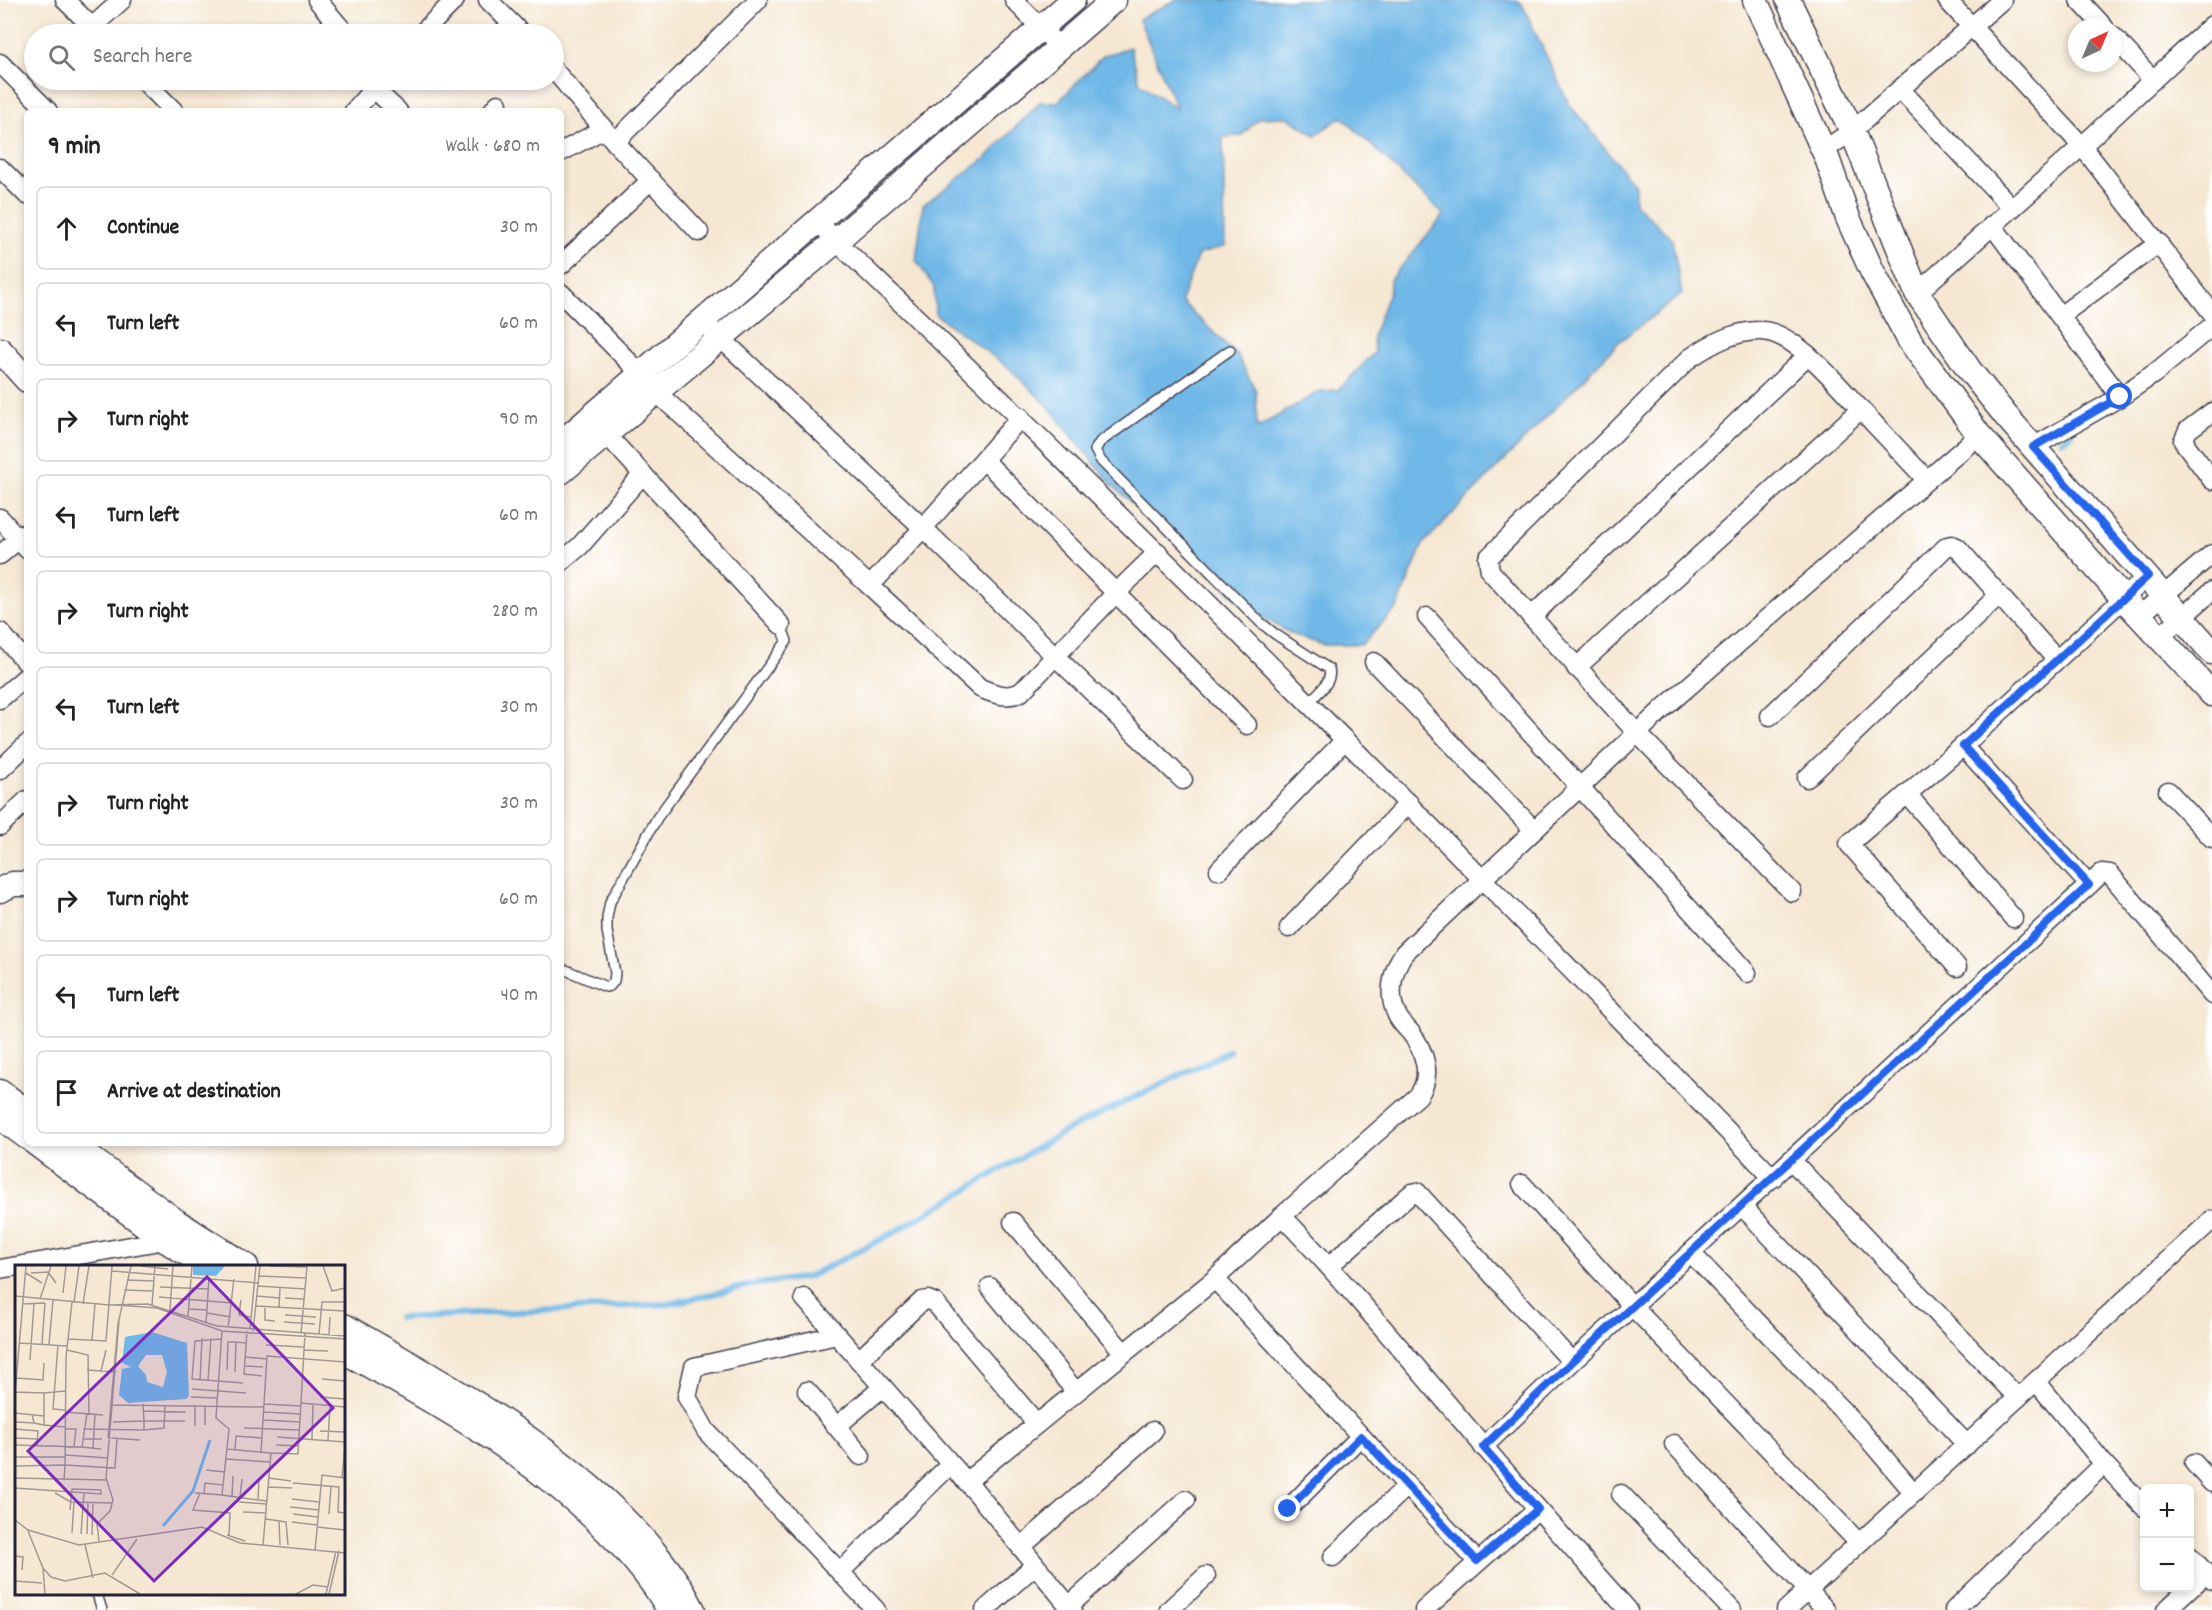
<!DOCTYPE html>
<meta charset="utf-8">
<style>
:root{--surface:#fff;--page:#f2f2f2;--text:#222;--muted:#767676;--line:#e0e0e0}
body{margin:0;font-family:Dekko,sans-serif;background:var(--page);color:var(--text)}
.controls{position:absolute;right:18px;bottom:18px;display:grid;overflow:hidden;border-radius:9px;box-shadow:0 3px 9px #0003}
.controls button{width:54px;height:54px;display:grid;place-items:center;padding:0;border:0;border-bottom:2px solid var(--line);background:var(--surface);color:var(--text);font:30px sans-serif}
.compass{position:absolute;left:2068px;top:18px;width:54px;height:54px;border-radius:50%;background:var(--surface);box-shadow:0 3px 9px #0003;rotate:44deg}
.stop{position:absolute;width:18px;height:18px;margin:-14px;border:4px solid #2563eb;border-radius:50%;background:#fff}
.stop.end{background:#2563eb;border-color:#fff;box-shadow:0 2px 6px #0008}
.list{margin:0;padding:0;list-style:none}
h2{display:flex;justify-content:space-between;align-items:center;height:78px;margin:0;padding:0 24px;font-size:26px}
h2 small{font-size:20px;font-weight:400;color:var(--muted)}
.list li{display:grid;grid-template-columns:39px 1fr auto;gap:18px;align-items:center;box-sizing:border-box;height:84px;margin:0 12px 12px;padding:0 12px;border:2px solid var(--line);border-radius:9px}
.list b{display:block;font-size:22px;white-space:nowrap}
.list em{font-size:20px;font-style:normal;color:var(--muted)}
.icon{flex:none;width:33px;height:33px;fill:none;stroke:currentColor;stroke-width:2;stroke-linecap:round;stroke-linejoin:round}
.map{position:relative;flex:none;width:2212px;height:1610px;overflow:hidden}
.search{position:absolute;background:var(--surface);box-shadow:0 3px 9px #0003;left:24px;top:24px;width:540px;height:66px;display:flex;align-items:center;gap:15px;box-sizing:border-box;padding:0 21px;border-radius:33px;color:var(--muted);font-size:22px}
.panel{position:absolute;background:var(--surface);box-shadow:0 3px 9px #0003;left:24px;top:108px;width:540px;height:1038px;border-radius:9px}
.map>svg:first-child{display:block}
.water{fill:#6fb8e7;stroke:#486d91;stroke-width:1.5;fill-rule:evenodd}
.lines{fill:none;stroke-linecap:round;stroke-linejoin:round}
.stream{stroke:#6fb8e7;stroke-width:6}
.service-casing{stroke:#424052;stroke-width:12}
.minor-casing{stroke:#424052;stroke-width:21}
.tertiary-casing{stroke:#424052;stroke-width:27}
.service{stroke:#fff;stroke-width:9}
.minor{stroke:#fff;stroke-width:18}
.tertiary{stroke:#fff;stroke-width:24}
.route{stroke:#2563eb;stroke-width:8}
.inset-river{fill:none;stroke:#6fb8e7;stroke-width:3}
.inset-road{fill:none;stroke:#a19895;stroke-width:1.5}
.view{fill:#7b2cbf;fill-opacity:0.15;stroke:#7b2cbf;stroke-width:3}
.inset-edge{fill:none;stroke:#22223b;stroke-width:3}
</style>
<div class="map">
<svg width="2212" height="1610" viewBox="0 0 2212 1610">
<rect width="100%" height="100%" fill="#fff"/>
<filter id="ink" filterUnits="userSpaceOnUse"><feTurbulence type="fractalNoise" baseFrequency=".0167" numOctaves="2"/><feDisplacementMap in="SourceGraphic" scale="12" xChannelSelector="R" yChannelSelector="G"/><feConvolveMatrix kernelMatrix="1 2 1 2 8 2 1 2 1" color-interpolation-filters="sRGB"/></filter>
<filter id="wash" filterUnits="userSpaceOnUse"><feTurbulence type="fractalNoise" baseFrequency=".008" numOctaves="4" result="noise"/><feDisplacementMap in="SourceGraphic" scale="24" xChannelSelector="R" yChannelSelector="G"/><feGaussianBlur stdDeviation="1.35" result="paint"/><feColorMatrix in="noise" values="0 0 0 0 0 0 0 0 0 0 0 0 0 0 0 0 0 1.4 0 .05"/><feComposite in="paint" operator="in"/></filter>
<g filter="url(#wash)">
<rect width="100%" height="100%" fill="#f5e7d1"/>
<path class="water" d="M1175 0H1517L1522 4 1569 104 1635 185V203L1672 239 1682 294 1620 341 1423 544 1397 608 1361 645H1323L1292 634 1251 611 1112 485 1046 404 1009 368 935 314 934 287 916 260 923 205 986 158 1040 102H1058L1103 56 1130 47 1140 83 1177 109 1139 19ZM1287 117 1315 135 1342 117 1444 215 1390 280V289L1373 335 1374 353 1338 390 1320 391 1257 428 1256 391 1237 355 1181 301 1198 255 1225 246 1223 137 1241 136 1259 118Z"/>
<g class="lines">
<g class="stream">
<polyline points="2062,441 2071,434"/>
<polyline points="399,1318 669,1304 751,1285 808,1277 895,1232 1069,1129 1230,1051"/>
</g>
</g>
</g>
<g filter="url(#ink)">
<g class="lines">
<g class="service-casing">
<g id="service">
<path d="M1230 350 1100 442 1095 450 1101 461 1260 622 1275 634 1329 669C1333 682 1317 694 1308 703"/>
<polyline points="561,971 566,970 606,987 610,986 614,981 615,973 607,931 607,918 610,902 657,818 787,641 781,625"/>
<polyline points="97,1594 102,1610"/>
</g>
</g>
<g class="minor-casing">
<g id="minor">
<polyline points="65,0 99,34"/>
<polyline points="317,0 346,34"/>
<polyline points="488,0 522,34"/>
<polyline points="1014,0 1059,47"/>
<polyline points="1947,0 2082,146 2212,313"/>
<polyline points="2079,0 2104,27"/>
<polyline points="92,27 122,0"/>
<polyline points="421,34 455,0"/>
<polyline points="2113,36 2153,80"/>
<polyline points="0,63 48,111"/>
<polyline points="554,70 615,142 699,232"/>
<polyline points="143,80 174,111"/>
<polyline points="373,88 398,111"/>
<polyline points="1900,89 2012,208"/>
<polyline points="354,111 381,80"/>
<polyline points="492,111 498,104"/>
<polyline points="615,142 758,0"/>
<polyline points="1823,151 1852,131 2002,0"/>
<polyline points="561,152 604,129"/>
<polyline points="0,168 27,195"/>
<path d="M818 221 836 241C1156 545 1466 860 1773 1178"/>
<polyline points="1992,225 2120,397"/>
<polyline points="561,265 651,180"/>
<polyline points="561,293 641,374 656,392 870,586 923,528 711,329"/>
<polyline points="1917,293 2082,146 2212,25"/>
<polyline points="2060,316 2159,243"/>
<polyline points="2212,412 2188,430 2183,441 2212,480"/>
<polyline points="1021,417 923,528 1183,780"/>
<polyline points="606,434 781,625"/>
<polyline points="2033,447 2120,397 2155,373 2212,326"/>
<polyline points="984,460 1247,725"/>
<polyline points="0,518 27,549"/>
<polyline points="0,555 26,533"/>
<polyline points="561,562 580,546 643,474"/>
<path d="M870 586 980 688C994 694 1007 699 1021 692L1116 593 1158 552"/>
<polyline points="2139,616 2212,554"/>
<polyline points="1427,617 1747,973"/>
<polyline points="1531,617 1808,355"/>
<polyline points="0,632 27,663"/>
<polyline points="2159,637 2212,591"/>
<polyline points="1374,662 1534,830"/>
<polyline points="1576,668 1861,409"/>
<polyline points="0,699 27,676"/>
<polyline points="1770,716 1947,546 1952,545 1957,547 1999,595"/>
<polyline points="1963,746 2089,885"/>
<polyline points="0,770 27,744"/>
<polyline points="1807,778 1999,595 2056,659"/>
<polyline points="2168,791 2212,838"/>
<polyline points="1907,794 2013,918"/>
<polyline points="0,826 27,800"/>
<polyline points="1219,870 1345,740"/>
<path d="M1792 892 1637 733 1490 571 1488 558 1690 358C1711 344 1735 330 1762 331 1796 332 1841 389 1864 413 1885 435 1906 458 1927 480"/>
<polyline points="1289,928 1409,803"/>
<polyline points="1957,967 1849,844 1963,746 2148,576"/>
<polyline points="1791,1160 2018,1398"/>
<polyline points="1522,1184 1633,1307 1859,1543"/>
<polyline points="1742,1206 1967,1445"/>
<path d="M1282 1216C1372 1310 1452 1412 1538 1509"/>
<polyline points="1013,1222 1124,1353"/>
<polyline points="1691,1253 1858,1427 1914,1493"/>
<polyline points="1330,1265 1412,1193 1417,1192 1572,1362"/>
<polyline points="0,1269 165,1240 169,1233"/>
<polyline points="1215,1279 1477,1561"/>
<polyline points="990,1287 1076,1392"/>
<polyline points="804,1298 974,1490"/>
<polyline points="837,1335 694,1367 687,1397 706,1431 876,1610"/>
<polyline points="859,1360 922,1301 928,1300 935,1303 1037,1424"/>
<polyline points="2036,1381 2104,1464 2144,1507"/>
<polyline points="807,1391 861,1456"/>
<polyline points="837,1426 883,1387"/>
<polyline points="1674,1444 1826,1610"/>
<polyline points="1483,1447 1572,1362 2102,873 2110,874 2212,995"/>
<polyline points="2194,1463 2212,1483"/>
<polyline points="1621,1494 1732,1610"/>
<polyline points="1288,1509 1361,1436"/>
<polyline points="1021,1547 1153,1431"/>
<polyline points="2190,1556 2212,1580"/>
<polyline points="1333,1557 1407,1486"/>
<polyline points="840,1572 951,1464"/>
<polyline points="1069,1606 1186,1500"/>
<polyline points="985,1610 1035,1565"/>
<path d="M1072 1610 967 1481 1215 1279 1282 1216 1418 1096C1433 1076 1425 1052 1411 1033 1406 1027 1400 1022 1397 1015 1387 995 1392 971 1404 953L1666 706 1979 435"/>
<polyline points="1169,1610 1206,1576"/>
<polyline points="1424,1610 1538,1509 1628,1610"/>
<polyline points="1786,1610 2212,1220"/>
<polyline points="1954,1610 2104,1464"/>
<polyline points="2166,1610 2206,1573"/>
</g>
</g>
<g class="tertiary-casing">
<g id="tertiary">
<polyline points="1755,0 1827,158 1848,218 1872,271 1910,341 1979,435 2123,598 2212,694"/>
<polyline points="1788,0 1852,131 1917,293 1970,371 2006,416 2212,652"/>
<polyline points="0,350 27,380"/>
<polyline points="561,443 1073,0"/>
<polyline points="561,472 836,241 1114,0"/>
<polyline points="0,890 13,884 27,884"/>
<polyline points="0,1092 27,1111"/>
<polyline points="0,1117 27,1137"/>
<polyline points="35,1143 165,1240 207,1266"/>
<polyline points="70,1143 177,1222 246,1266"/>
<path d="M344 1326C440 1381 538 1434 618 1513 648 1543 674 1572 693 1610"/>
<path d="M344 1351C439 1405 529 1452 607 1531 631 1555 653 1580 669 1610"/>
</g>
</g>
<use href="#service" class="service"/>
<use href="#minor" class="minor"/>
<use href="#tertiary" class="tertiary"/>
</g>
</g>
<g class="lines" filter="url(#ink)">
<polyline class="route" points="1288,1509 1361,1436 1477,1561 1538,1509 1483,1447 1572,1362 2089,885 1963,746 2148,576 2033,447 2120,397"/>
</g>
<g transform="translate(15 1265)">
<rect width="330" height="330" fill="#f5e7d1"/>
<path d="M178 1H210L201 11 178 10ZM137 67 172 78 174 131 171 134 113 138 104 130 107 104 116 102 107 98 110 72ZM131 90H147L152 107 148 122 132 117 131 110 123 101Z" fill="#6fb8e7" fill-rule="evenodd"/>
<path class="inset-river" d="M148 261 178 226 195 175"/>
<path class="inset-road" d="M126 1 153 4M308 1 317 26 330 23M97 6 243 18M11 8 27 18M16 8 33 7 41 18M244 11 291 13M112 15 139 16M243 21 290 24 292 2 255 1M145 22 194 24M109 25 138 26M48 28 51 1M0 31 94 40 133 39 202 61 330 71M242 31 264 33M144 32 218 38M270 33 289 34M25 34 36 1M226 35 224 50 236 52M57 37 51 93 50 200 100 203 102 174M59 38 64 1M7 39 30 38M68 39 74 1M102 40 142 43 207 66 330 74M137 40 140 1M241 41 330 46M250 41V55L260 56M264 43 265 23M174 44 192 45M155 45 158 1M192 48 216 52M270 50 301 52M173 51 177 1M269 57 300 59M191 59 194 12M213 63 219 14M235 64 241 1M207 66 201 153 214 164 207 230 251 236M232 66 229 109 247 111M238 66 245 1M286 68 290 24M304 69 307 37H330M314 70 315 52M53 74 91 76 97 1M207 74 180 76 177 114 228 118M77 75 80 39M4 78 52 81M27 79 30 38M34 79 38 35M43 80 38 144 50 145M251 80 289 82M52 85 73 90 74 149M289 85 313 86M230 92 252 94M15 95 19 39M230 101 248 102M72 105 101 107M212 105 213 77H221M86 106 91 85M220 107 221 77 231 78M1 113 28 115 29 98M307 114 330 116M185 116 187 73M193 116 196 73M177 124 231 128M0 127 29 128V160L50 162M0 128 11 1M29 128 50 126M176 132 202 133M305 132 330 134M286 138 330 142M128 139 129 156H170M249 139 286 141M97 140 249 142M180 140V161M190 141V160M129 146 171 147M50 147 88 150M249 147 286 149M0 148 29 151M17 149 19 158 29 160M72 149 67 182 86 184M248 155 285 157M0 157 19 158M229 163 284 165M0 164 23 166 22 181M50 164H61L59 181M68 164 129 165V156L98 157M129 165 149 163 150 140M305 166 330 167M262 172 330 177M0 173 23 174M93 173 103 59 116 1M96 173 125 175M68 174H87M297 174 298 140M313 175 315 141M0 180 67 182M261 180 284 181M78 184 80 149M212 184 256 188M220 184 221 171 247 173M246 187 252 91 330 97M50 190 93 193M0 192H50M211 194 255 197M0 201 50 200 49 215M191 205 210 207M327 212 330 181M0 213 91 215M254 213 276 216M278 218 324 222 323 247 330 248M253 222 277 223M0 223 86 229V225M40 228 56 237 97 238M180 228 208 230M185 228 178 245 215 248 214 271M189 229 190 218 208 220M217 231 218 211M225 232 227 214M243 234 244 215M277 234 304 237M224 237 251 239M275 242 304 245M55 245 57 224 86 225M228 247 251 248M278 249 303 252M314 249 316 221M251 254 271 257 273 280M0 255 13 265 64 280 187 262 225 278 330 288M264 256 265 280M277 257 302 260M302 262 330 265M13 266 28 303 36 312 50 316 90 308 125 329M57 268 59 237M66 269 69 228M72 269 73 237M77 270 78 237M212 270 230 276M84 276 82 259 95 246 98 235 91 213 104 56M70 280 78 313M248 280 256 188 283 189 290 68M300 286 307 210 330 213M0 291 8 292 7 305M28 304 30 329M97 310 122 274M0 316 27 318M281 329 298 320 313 322M311 329 321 286M314 329 324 286"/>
<path class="view" d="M192 12 318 143 139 316 13 186Z"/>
<rect width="330" height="330" class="inset-edge"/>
</g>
</svg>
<div class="controls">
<button>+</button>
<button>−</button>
</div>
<svg class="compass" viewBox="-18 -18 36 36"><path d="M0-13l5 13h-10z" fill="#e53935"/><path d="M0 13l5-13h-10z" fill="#767676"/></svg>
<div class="stop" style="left:2120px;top:397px"></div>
<div class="stop end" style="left:1288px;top:1509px"></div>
<div class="search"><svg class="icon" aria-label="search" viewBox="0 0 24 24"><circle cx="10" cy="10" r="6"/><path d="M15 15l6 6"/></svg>Search here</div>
<section class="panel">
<h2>9 min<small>Walk · 680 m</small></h2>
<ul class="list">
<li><svg class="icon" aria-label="ahead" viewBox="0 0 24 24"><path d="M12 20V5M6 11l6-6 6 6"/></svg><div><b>Continue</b></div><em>30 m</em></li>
<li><svg class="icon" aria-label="left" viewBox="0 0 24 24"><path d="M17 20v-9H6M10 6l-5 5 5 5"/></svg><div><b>Turn left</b></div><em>60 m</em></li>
<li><svg class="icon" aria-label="right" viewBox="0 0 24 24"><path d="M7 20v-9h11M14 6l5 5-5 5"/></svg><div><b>Turn right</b></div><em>90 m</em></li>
<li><svg class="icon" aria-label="left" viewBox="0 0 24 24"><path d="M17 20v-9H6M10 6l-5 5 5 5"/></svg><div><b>Turn left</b></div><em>60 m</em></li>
<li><svg class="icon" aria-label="right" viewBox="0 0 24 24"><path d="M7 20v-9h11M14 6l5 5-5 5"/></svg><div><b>Turn right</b></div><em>280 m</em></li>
<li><svg class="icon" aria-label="left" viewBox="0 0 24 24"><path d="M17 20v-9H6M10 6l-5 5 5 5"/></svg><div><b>Turn left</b></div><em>30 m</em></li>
<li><svg class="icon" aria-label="right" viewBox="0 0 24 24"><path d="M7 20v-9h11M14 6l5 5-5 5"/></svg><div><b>Turn right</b></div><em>30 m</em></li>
<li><svg class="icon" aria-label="right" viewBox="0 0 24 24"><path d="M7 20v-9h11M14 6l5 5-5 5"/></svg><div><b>Turn right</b></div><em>60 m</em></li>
<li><svg class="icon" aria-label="left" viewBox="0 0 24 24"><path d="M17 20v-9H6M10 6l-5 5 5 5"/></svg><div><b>Turn left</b></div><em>40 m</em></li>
<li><svg class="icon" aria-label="arrive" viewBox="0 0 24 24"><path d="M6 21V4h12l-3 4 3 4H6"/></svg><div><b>Arrive at destination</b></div></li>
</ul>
</section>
</div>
